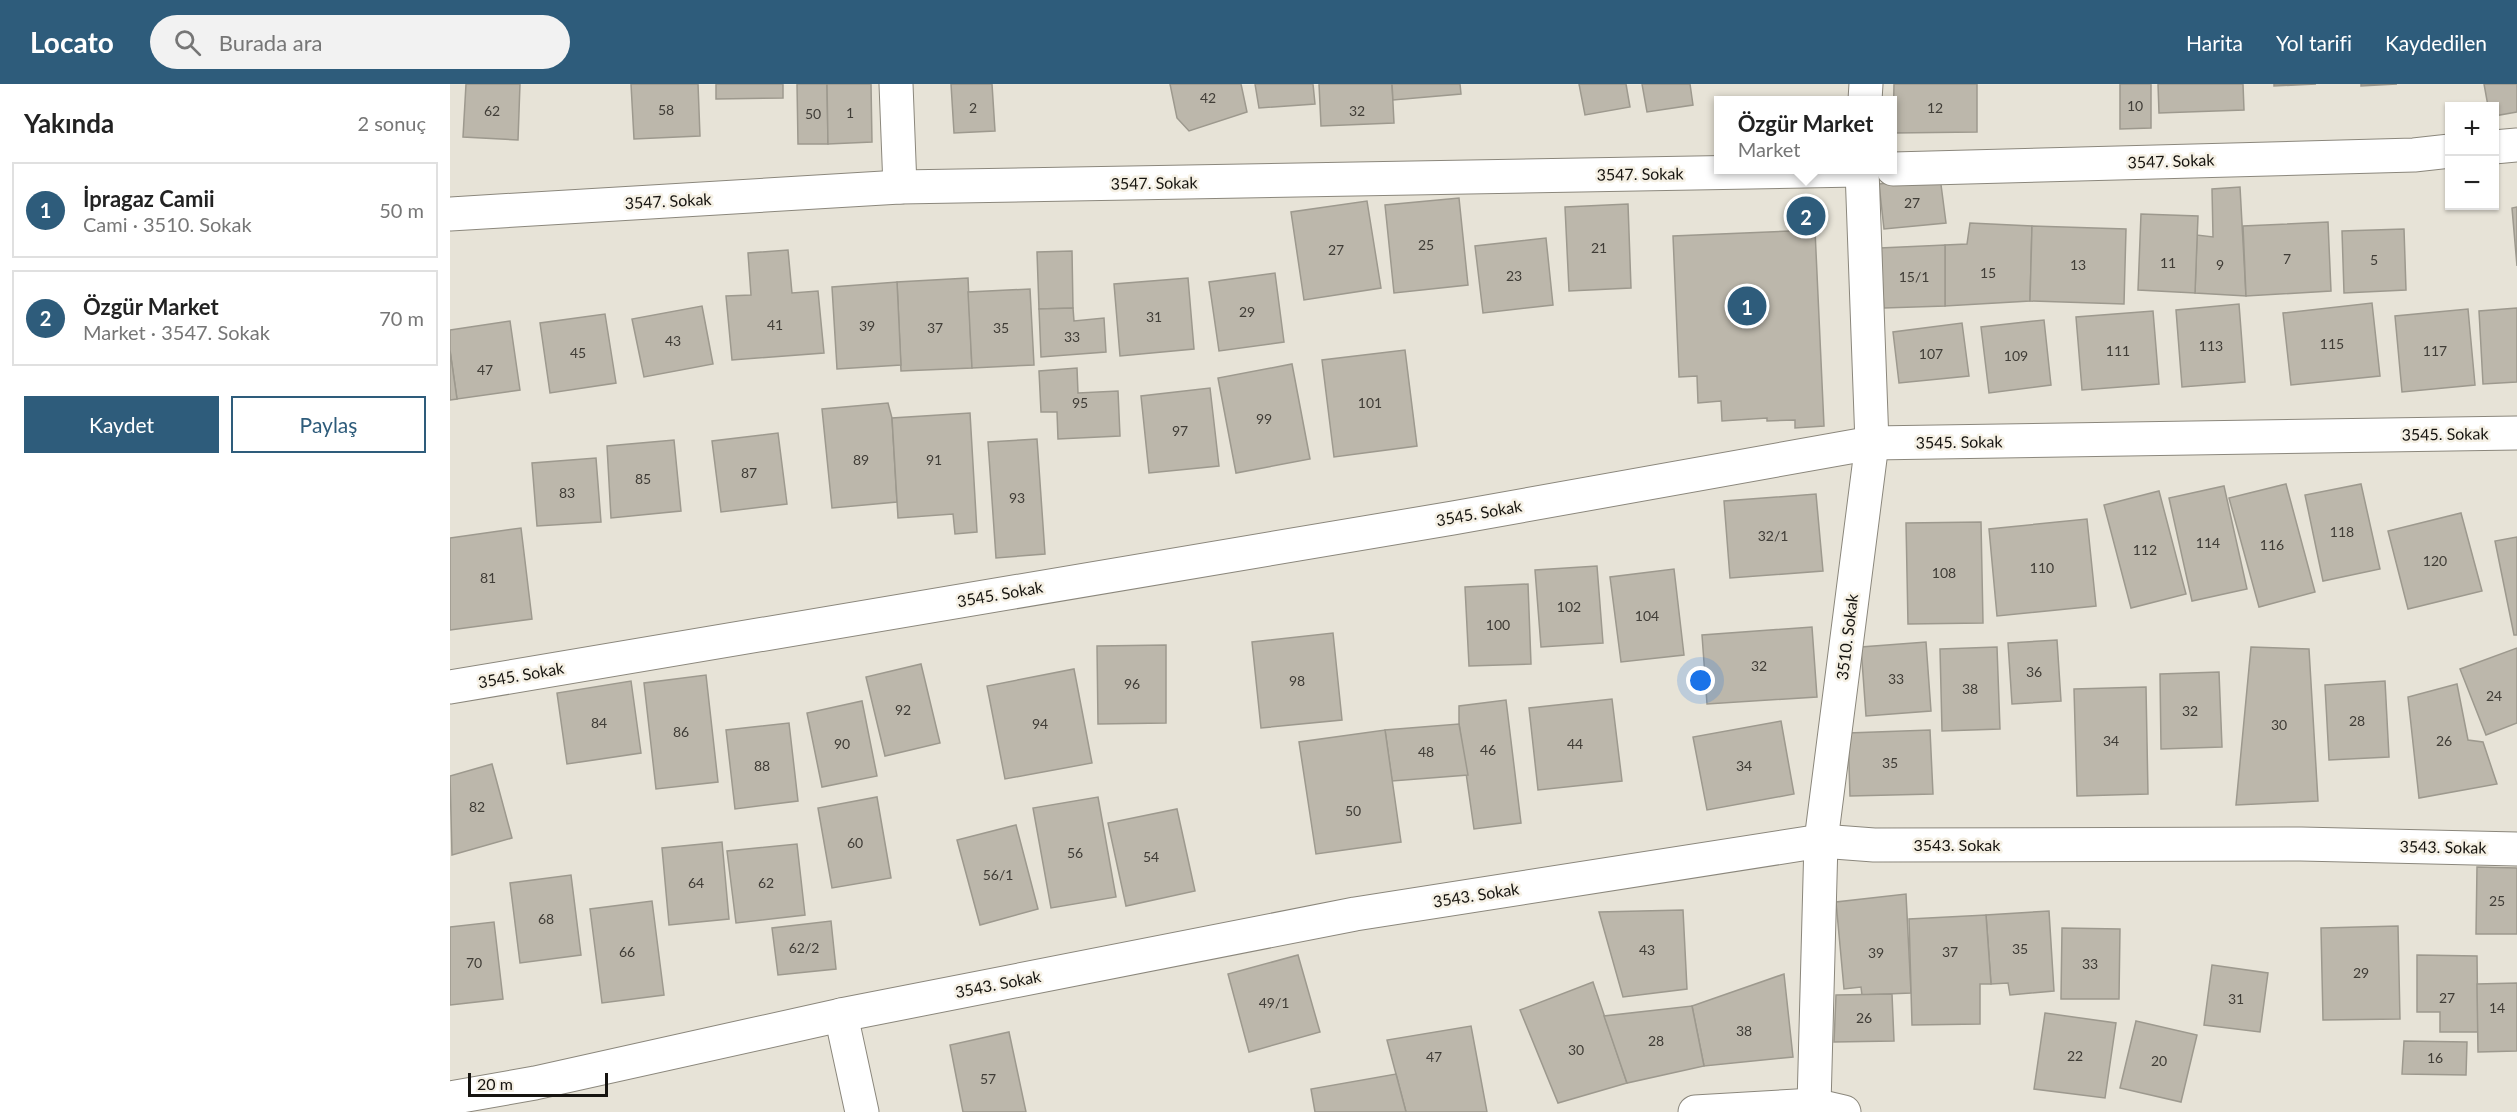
<!DOCTYPE html>
<html lang="tr">
<meta charset="utf-8">
<style>
:root{--surface:#fff;--page:#f2f2f2;--text:#222;--muted:#767676;--line:#e0e0e0;--accent:#2e5c7b}
body{margin:0;font-family:Lato,sans-serif;background:var(--page);color:var(--text)}
.controls{position:absolute;right:18px;top:18px;display:grid;overflow:hidden;border-radius:0px;box-shadow:0 2px 4px #0004}
.controls button{width:54px;height:54px;display:grid;place-items:center;padding:0;border:0;border-bottom:2px solid var(--line);background:var(--surface);color:var(--text);font:30px sans-serif}
.scale{position:absolute;left:18px;bottom:15px;width:140px;box-sizing:border-box;padding-left:6px;border:3px solid #161410;border-top:0;font-size:16px;line-height:21px;white-space:nowrap;color:#161410;-webkit-text-stroke:4px #f5f0e4;paint-order:stroke}
.you{position:absolute;left:1251px;top:597px;width:21px;height:21px;margin:-15px;border:4px solid #fff;border-radius:50%;background:#1a73e8;box-shadow:0 0 0 9px #1a73e833}
.badge{display:grid;place-items:center;width:39px;height:39px;border-radius:50%;background:var(--accent);color:#fff;font-size:20px;font-weight:700}
.pin{position:absolute;translate:-50% -50%;border:3px solid #fff;box-shadow:0 2px 6px #0006}
.popup{position:absolute;left:1264px;top:12px;width:183px;height:78px;box-sizing:border-box;display:grid;place-content:center;border-radius:0px;background:var(--surface);filter:drop-shadow(0 2px 4px #0005);font-size:20px;white-space:nowrap;color:var(--muted)}
.popup b{font-size:22px;color:var(--text)}
.popup::after{content:'';position:absolute;left:50%;top:100%;margin-left:-12px;border:12px solid transparent;border-top-color:var(--surface)}
.list{margin:0;padding:0;list-style:none}
h2{display:flex;justify-content:space-between;align-items:center;height:78px;margin:0;padding:0 24px;font-size:26px}
h2 small{font-size:20px;font-weight:400;color:var(--muted)}
.list li{display:grid;grid-template-columns:39px 1fr auto;gap:18px;align-items:center;box-sizing:border-box;height:96px;margin:0 12px 12px;padding:0 12px;border:2px solid var(--line);border-radius:0px}
.list b{display:block;font-size:22px;white-space:nowrap}
.list p{margin:0;font-size:20px;white-space:nowrap;color:var(--muted)}
.list em{font-size:20px;font-style:normal;color:var(--muted)}
.actions{display:flex;gap:12px;padding:18px 24px}
.actions a{flex:1;padding:14px 0;border:2px solid var(--accent);border-radius:0px;text-align:center;font-size:21px;color:var(--accent)}
.actions .main{background:var(--accent);color:#fff}
.icon{flex:none;width:33px;height:33px;fill:none;stroke:currentColor;stroke-width:2;stroke-linecap:round;stroke-linejoin:round}
.map{position:relative;flex:none;width:2067px;height:1028px;overflow:hidden}
header{display:flex;align-items:center;gap:36px;box-sizing:border-box;height:84px;padding:0 30px;background:var(--accent);color:#fff}
header strong{font-size:28px}
nav{display:flex;gap:33px;margin-inline-start:auto;font-size:21px}
.search{width:420px;height:54px;background:var(--page);display:flex;align-items:center;gap:15px;box-sizing:border-box;padding:0 21px;border-radius:33px;color:var(--muted);font-size:22px}
main{display:flex}
aside{flex:1;background:var(--surface)}
.map>svg:first-child{display:block}
.building{fill:#bcb7ab;stroke:#9d998e;stroke-width:1.5}
.lines{fill:none;stroke-linecap:round;stroke-linejoin:round}
.minor-casing{stroke:#8b877c;stroke-width:35}
.minor{stroke:#fff;stroke-width:33}
.labels{text-anchor:middle;stroke-width:5;stroke-linejoin:round;paint-order:stroke}
.number-label{font-size:14px;fill:#403d37}
.street-label{font-size:16px;fill:#161410;stroke:#f5f0e4}
</style>
<header>
<strong>Locato</strong>
<div class="search"><svg class="icon" aria-label="search" viewBox="0 0 24 24"><circle cx="10" cy="10" r="6"/><path d="M15 15l6 6"/></svg>Burada ara</div>
<nav><a>Harita</a><a>Yol tarifi</a><a>Kaydedilen</a></nav>
</header>
<main>
<aside>
<h2>Yakında<small>2 sonuç</small></h2>
<ul class="list">
<li><span class="badge">1</span><div><b>İpragaz Camii</b><p>Cami · 3510. Sokak</p></div><em>50 m</em></li>
<li><span class="badge">2</span><div><b>Özgür Market</b><p>Market · 3547. Sokak</p></div><em>70 m</em></li>
</ul>
<div class="actions"><a class="main">Kaydet</a><a>Paylaş</a></div>
</aside>
<div class="map">
<svg width="2067" height="1028" viewBox="0 0 2067 1028">
<rect width="100%" height="100%" fill="#e7e3d7"/>
<g class="building">
<polygon points="16,0 70,0 68,56 13,53"/>
<polygon points="181,0 248,0 250,52 184,55"/>
<polygon points="266,0 333,0 333,14 266,15"/>
<polygon points="347,0 377,0 378,60 348,60"/>
<polygon points="377,0 421,0 422,58 378,60"/>
<polygon points="501,0 542,0 545,47 504,49"/>
<polygon points="720,0 791,0 797,28 739,47 727,34"/>
<polygon points="805,0 863,0 865,20 809,24"/>
<polygon points="869,0 942,0 944,39 871,42"/>
<polygon points="942,0 1010,0 1011,10 943,16"/>
<polygon points="1129,0 1176,0 1180,23 1135,31"/>
<polygon points="1192,0 1240,0 1243,21 1197,28"/>
<polygon points="1444,0 1527,0 1527,48 1443,49"/>
<polygon points="1670,0 1701,0 1701,44 1670,45"/>
<polygon points="1708,0 1793,0 1794,26 1709,29"/>
<polygon points="1824,0 1866,0 1824,2"/>
<polygon points="1911,0 1947,0 1911,2"/>
<polygon points="2034,0 2067,0 2067,28 2044,32 2044,22 2038,22"/>
<polygon points="1490,93 1496,139 1434,145 1429,100"/>
<polygon points="1790,103 1796,212 1745,209 1747,151 1763,153 1762,105"/>
<polygon points="1009,114 1018,201 944,209 935,121"/>
<polygon points="917,117 931,204 854,216 841,128"/>
<polygon points="1178,120 1181,204 1119,207 1115,123"/>
<polygon points="2067,123 2067,182 2062,124"/>
<polygon points="1691,130 1748,132 1745,209 1688,206"/>
<polygon points="1878,138 1881,207 1796,212 1793,142"/>
<polygon points="1520,139 1582,142 1580,217 1495,222 1495,161 1517,160"/>
<polygon points="1582,142 1676,145 1674,220 1580,217"/>
<polygon points="1954,145 1956,206 1894,209 1892,147"/>
<polygon points="1365,146 1374,342 1345,344 1345,336 1317,337 1317,334 1272,337 1271,317 1248,319 1247,292 1229,293 1223,152"/>
<polygon points="1096,154 1103,221 1033,229 1025,162"/>
<polygon points="1495,161 1495,222 1434,224 1430,164"/>
<polygon points="338,166 342,209 368,207 374,269 282,276 276,212 301,211 298,169"/>
<polygon points="622,167 623,224 589,225 587,168"/>
<polygon points="825,189 834,258 769,267 759,198"/>
<polygon points="518,194 522,284 451,287 447,198"/>
<polygon points="738,194 744,265 670,272 664,200"/>
<polygon points="447,198 451,281 387,285 382,203"/>
<polygon points="580,205 584,281 522,284 518,208"/>
<polygon points="1922,219 1930,292 1841,301 1833,229"/>
<polygon points="1789,220 1795,298 1732,303 1726,226"/>
<polygon points="252,222 263,280 194,293 182,235"/>
<polygon points="623,224 624,237 654,234 656,268 591,273 589,225"/>
<polygon points="2067,224 2067,298 2033,300 2029,227"/>
<polygon points="2018,225 2025,301 1952,308 1945,232"/>
<polygon points="1703,227 1709,300 1632,306 1626,233"/>
<polygon points="155,230 166,299 100,309 90,239"/>
<polygon points="1594,236 1601,301 1539,309 1531,243"/>
<polygon points="60,237 70,306 7,315 0,266 0,246"/>
<polygon points="1512,239 1519,292 1449,299 1443,248"/>
<polygon points="955,266 967,362 884,373 872,276"/>
<polygon points="0,267 7,315 0,316"/>
<polygon points="842,280 860,375 786,389 768,294"/>
<polygon points="627,284 628,309 668,307 670,352 608,355 607,328 591,328 589,287"/>
<polygon points="760,304 769,382 699,389 691,312"/>
<polygon points="438,319 442,334 447,418 382,424 372,325"/>
<polygon points="520,329 527,448 505,450 503,430 448,434 442,334"/>
<polygon points="328,349 337,420 271,428 262,357"/>
<polygon points="587,355 595,470 546,474 538,358"/>
<polygon points="224,356 231,427 161,434 157,362"/>
<polygon points="146,374 151,438 87,442 82,379"/>
<polygon points="1836,400 1865,508 1809,523 1779,414"/>
<polygon points="1911,400 1930,485 1873,497 1855,411"/>
<polygon points="1774,402 1797,505 1742,517 1719,414"/>
<polygon points="1709,407 1736,510 1681,524 1654,421"/>
<polygon points="1366,410 1373,487 1280,494 1274,417"/>
<polygon points="2011,429 2032,507 1958,525 1938,447"/>
<polygon points="1637,435 1646,522 1547,532 1539,445"/>
<polygon points="1531,438 1533,539 1458,540 1456,439"/>
<polygon points="71,444 82,535 0,546 0,454"/>
<polygon points="2067,453 2067,551 2064,551 2045,457"/>
<polygon points="1147,482 1153,559 1091,563 1085,486"/>
<polygon points="1224,485 1234,571 1171,578 1160,493"/>
<polygon points="1078,500 1081,580 1019,582 1015,503"/>
<polygon points="1362,543 1367,613 1257,620 1252,551"/>
<polygon points="883,549 892,636 811,644 802,558"/>
<polygon points="1607,556 1611,617 1562,620 1558,559"/>
<polygon points="1476,558 1481,627 1416,632 1411,563"/>
<polygon points="716,561 716,639 648,640 647,562"/>
<polygon points="1547,563 1550,645 1492,647 1490,565"/>
<polygon points="1801,563 1859,565 1868,717 1786,721"/>
<polygon points="2067,564 2067,639 2036,651 2010,585"/>
<polygon points="471,580 490,659 435,672 416,593"/>
<polygon points="624,585 642,679 555,695 537,602"/>
<polygon points="1769,588 1772,663 1711,665 1710,590"/>
<polygon points="256,591 268,698 206,705 194,599"/>
<polygon points="181,597 191,669 117,680 107,609"/>
<polygon points="1935,597 1939,673 1879,676 1875,601"/>
<polygon points="2007,600 2018,656 2033,658 2047,700 1969,714 1958,613"/>
<polygon points="1696,603 1698,710 1627,712 1624,605"/>
<polygon points="1162,615 1172,697 1088,706 1079,624"/>
<polygon points="1056,616 1071,739 1024,745 1009,640 1009,622"/>
<polygon points="412,617 427,692 372,703 357,629"/>
<polygon points="1331,637 1344,710 1257,726 1243,653"/>
<polygon points="339,639 348,717 285,725 276,646"/>
<polygon points="1009,640 1018,691 942,697 935,646"/>
<polygon points="935,646 951,758 866,770 849,658"/>
<polygon points="1480,646 1483,710 1400,712 1398,649"/>
<polygon points="42,680 62,754 2,771 0,692"/>
<polygon points="427,713 441,794 382,804 368,724"/>
<polygon points="648,713 666,813 601,824 583,724"/>
<polygon points="727,725 745,807 676,822 658,739"/>
<polygon points="566,741 588,825 530,841 507,756"/>
<polygon points="272,758 279,835 219,841 212,764"/>
<polygon points="347,760 355,831 286,839 277,767"/>
<polygon points="2027,783 2067,784 2067,850 2026,850"/>
<polygon points="121,791 131,871 70,879 60,799"/>
<polygon points="1456,810 1461,909 1412,911 1411,903 1394,905 1386,818"/>
<polygon points="202,817 214,911 152,919 140,825"/>
<polygon points="1233,826 1237,905 1173,913 1149,828"/>
<polygon points="1599,827 1604,907 1560,911 1558,899 1541,900 1536,831"/>
<polygon points="1536,831 1541,900 1530,900 1530,940 1462,941 1459,835"/>
<polygon points="381,837 386,885 328,891 322,844"/>
<polygon points="44,838 53,915 0,921 0,843"/>
<polygon points="1948,842 1950,935 1873,936 1871,844"/>
<polygon points="1612,844 1670,845 1669,915 1611,915"/>
<polygon points="848,871 870,948 799,968 778,890"/>
<polygon points="1967,871 2027,872 2028,948 1990,948 1990,928 1967,928"/>
<polygon points="1762,881 1818,889 1810,948 1754,941"/>
<polygon points="1334,890 1343,973 1254,982 1242,922"/>
<polygon points="1143,898 1177,999 1108,1019 1070,926"/>
<polygon points="2067,899 2067,967 2028,968 2027,900"/>
<polygon points="1442,910 1444,957 1384,958 1386,911"/>
<polygon points="1242,922 1254,982 1177,999 1154,932"/>
<polygon points="1595,929 1666,939 1655,1014 1584,1005"/>
<polygon points="1686,937 1747,951 1731,1018 1670,1004"/>
<polygon points="1021,942 1037,1028 956,1028 937,956"/>
<polygon points="559,948 576,1028 513,1028 500,961"/>
<polygon points="1954,957 2017,958 2016,991 1952,990"/>
<polygon points="946,990 956,1028 865,1028 861,1005"/>
</g>
<g class="lines">
<g class="minor-casing">
<g id="minor">
<polyline points="446,0 450,103"/>
<polyline points="1415,16 1416,0"/>
<polyline points="2044,63 2067,61"/>
<polyline points="1443,85 1964,71 2000,67"/>
<polyline points="0,130 450,103 1408,86"/>
<polyline points="0,603 1003,434 1422,359 2067,349"/>
<polyline points="391,931 412,1028"/>
<polyline points="0,1014 85,999 391,931 905,830 1371,757 1424,761 1851,760 2067,765"/>
<polyline points="1364,1021 1371,757 1422,359 1412,86"/>
<polyline points="1245,1028 1364,1021 1394,1028"/>
</g>
</g>
<use href="#minor" class="minor"/>
</g>
<g class="labels">
<g class="number-label">
<text x="758" y="19">42</text>
<text x="1685" y="27">10</text>
<text x="523" y="29">2</text>
<text x="1485" y="29">12</text>
<text x="216" y="31">58</text>
<text x="42" y="32">62</text>
<text x="907" y="32">32</text>
<text x="400" y="34">1</text>
<text x="363" y="35">50</text>
<text x="1462" y="124">27</text>
<text x="976" y="166">25</text>
<text x="1149" y="169">21</text>
<text x="886" y="171">27</text>
<text x="1837" y="180">7</text>
<text x="1924" y="181">5</text>
<text x="1718" y="184">11</text>
<text x="1628" y="186">13</text>
<text x="1770" y="186">9</text>
<text x="1538" y="194">15</text>
<text x="1064" y="197">23</text>
<text x="1464" y="198">15/1</text>
<text x="797" y="233">29</text>
<text x="704" y="238">31</text>
<text x="325" y="246">41</text>
<text x="417" y="247">39</text>
<text x="485" y="249">37</text>
<text x="551" y="249">35</text>
<text x="622" y="258">33</text>
<text x="223" y="262">43</text>
<text x="1882" y="265">115</text>
<text x="1761" y="267">113</text>
<text x="1668" y="272">111</text>
<text x="1985" y="272">117</text>
<text x="128" y="274">45</text>
<text x="1481" y="275">107</text>
<text x="1566" y="277">109</text>
<text x="35" y="291">47</text>
<text x="630" y="324">95</text>
<text x="920" y="324">101</text>
<text x="814" y="340">99</text>
<text x="730" y="352">97</text>
<text x="411" y="381">89</text>
<text x="484" y="381">91</text>
<text x="299" y="394">87</text>
<text x="193" y="400">85</text>
<text x="117" y="414">83</text>
<text x="567" y="419">93</text>
<text x="1892" y="453">118</text>
<text x="1323" y="457">32/1</text>
<text x="1758" y="464">114</text>
<text x="1822" y="466">116</text>
<text x="1695" y="471">112</text>
<text x="1985" y="482">120</text>
<text x="1592" y="489">110</text>
<text x="1494" y="494">108</text>
<text x="38" y="499">81</text>
<text x="1119" y="528">102</text>
<text x="1197" y="537">104</text>
<text x="1048" y="546">100</text>
<text x="1309" y="587">32</text>
<text x="1584" y="593">36</text>
<text x="1446" y="600">33</text>
<text x="847" y="602">98</text>
<text x="682" y="605">96</text>
<text x="1520" y="610">38</text>
<text x="2044" y="617">24</text>
<text x="453" y="631">92</text>
<text x="1740" y="632">32</text>
<text x="1907" y="642">28</text>
<text x="149" y="644">84</text>
<text x="590" y="645">94</text>
<text x="1829" y="646">30</text>
<text x="231" y="653">86</text>
<text x="1661" y="662">34</text>
<text x="1994" y="662">26</text>
<text x="392" y="665">90</text>
<text x="1125" y="665">44</text>
<text x="1038" y="671">46</text>
<text x="976" y="673">48</text>
<text x="1440" y="684">35</text>
<text x="312" y="687">88</text>
<text x="1294" y="687">34</text>
<text x="27" y="728">82</text>
<text x="903" y="732">50</text>
<text x="405" y="764">60</text>
<text x="625" y="774">56</text>
<text x="701" y="778">54</text>
<text x="548" y="796">56/1</text>
<text x="246" y="804">64</text>
<text x="316" y="804">62</text>
<text x="2047" y="822">25</text>
<text x="96" y="840">68</text>
<text x="354" y="869">62/2</text>
<text x="1570" y="870">35</text>
<text x="1197" y="871">43</text>
<text x="177" y="873">66</text>
<text x="1500" y="873">37</text>
<text x="1426" y="874">39</text>
<text x="24" y="884">70</text>
<text x="1640" y="885">33</text>
<text x="1911" y="894">29</text>
<text x="1997" y="919">27</text>
<text x="1786" y="920">31</text>
<text x="824" y="924">49/1</text>
<text x="2047" y="929">14</text>
<text x="1414" y="939">26</text>
<text x="1294" y="952">38</text>
<text x="1206" y="962">28</text>
<text x="1126" y="971">30</text>
<text x="1625" y="977">22</text>
<text x="984" y="978">47</text>
<text x="1985" y="979">16</text>
<text x="1709" y="982">20</text>
<text x="538" y="1000">57</text>
</g>
<g class="street-label">
<text transform="translate(1721 77) rotate(-2)" y="6">3547. Sokak</text>
<text transform="translate(1190 90) rotate(-1)" y="6">3547. Sokak</text>
<text transform="translate(704 99) rotate(-1)" y="6">3547. Sokak</text>
<text transform="translate(218 117) rotate(-3)" y="6">3547. Sokak</text>
<text transform="translate(1995 350) rotate(-1)" y="6">3545. Sokak</text>
<text transform="translate(1509 358) rotate(-1)" y="6">3545. Sokak</text>
<text transform="translate(1029 429) rotate(-10)" y="6">3545. Sokak</text>
<text transform="translate(550 510) rotate(-10)" y="6">3545. Sokak</text>
<text transform="translate(1397 553) rotate(-83)" y="6">3510. Sokak</text>
<text transform="translate(71 591) rotate(-10)" y="6">3545. Sokak</text>
<text x="1507" y="767">3543. Sokak</text>
<text transform="translate(1993 763) rotate(1)" y="6">3543. Sokak</text>
<text transform="translate(1026 811) rotate(-9)" y="6">3543. Sokak</text>
<text transform="translate(548 900) rotate(-11)" y="6">3543. Sokak</text>
</g>
</g>
</svg>
<div class="controls">
<button>+</button>
<button>−</button>
</div>
<div class="scale">20 m</div>
<div class="you"></div>
<div class="pin badge" style="left:1297px;top:222px">1</div>
<div class="pin badge" style="left:1356px;top:132px">2</div>
<div class="popup"><b>Özgür Market</b>Market</div>
</div>
</main>
